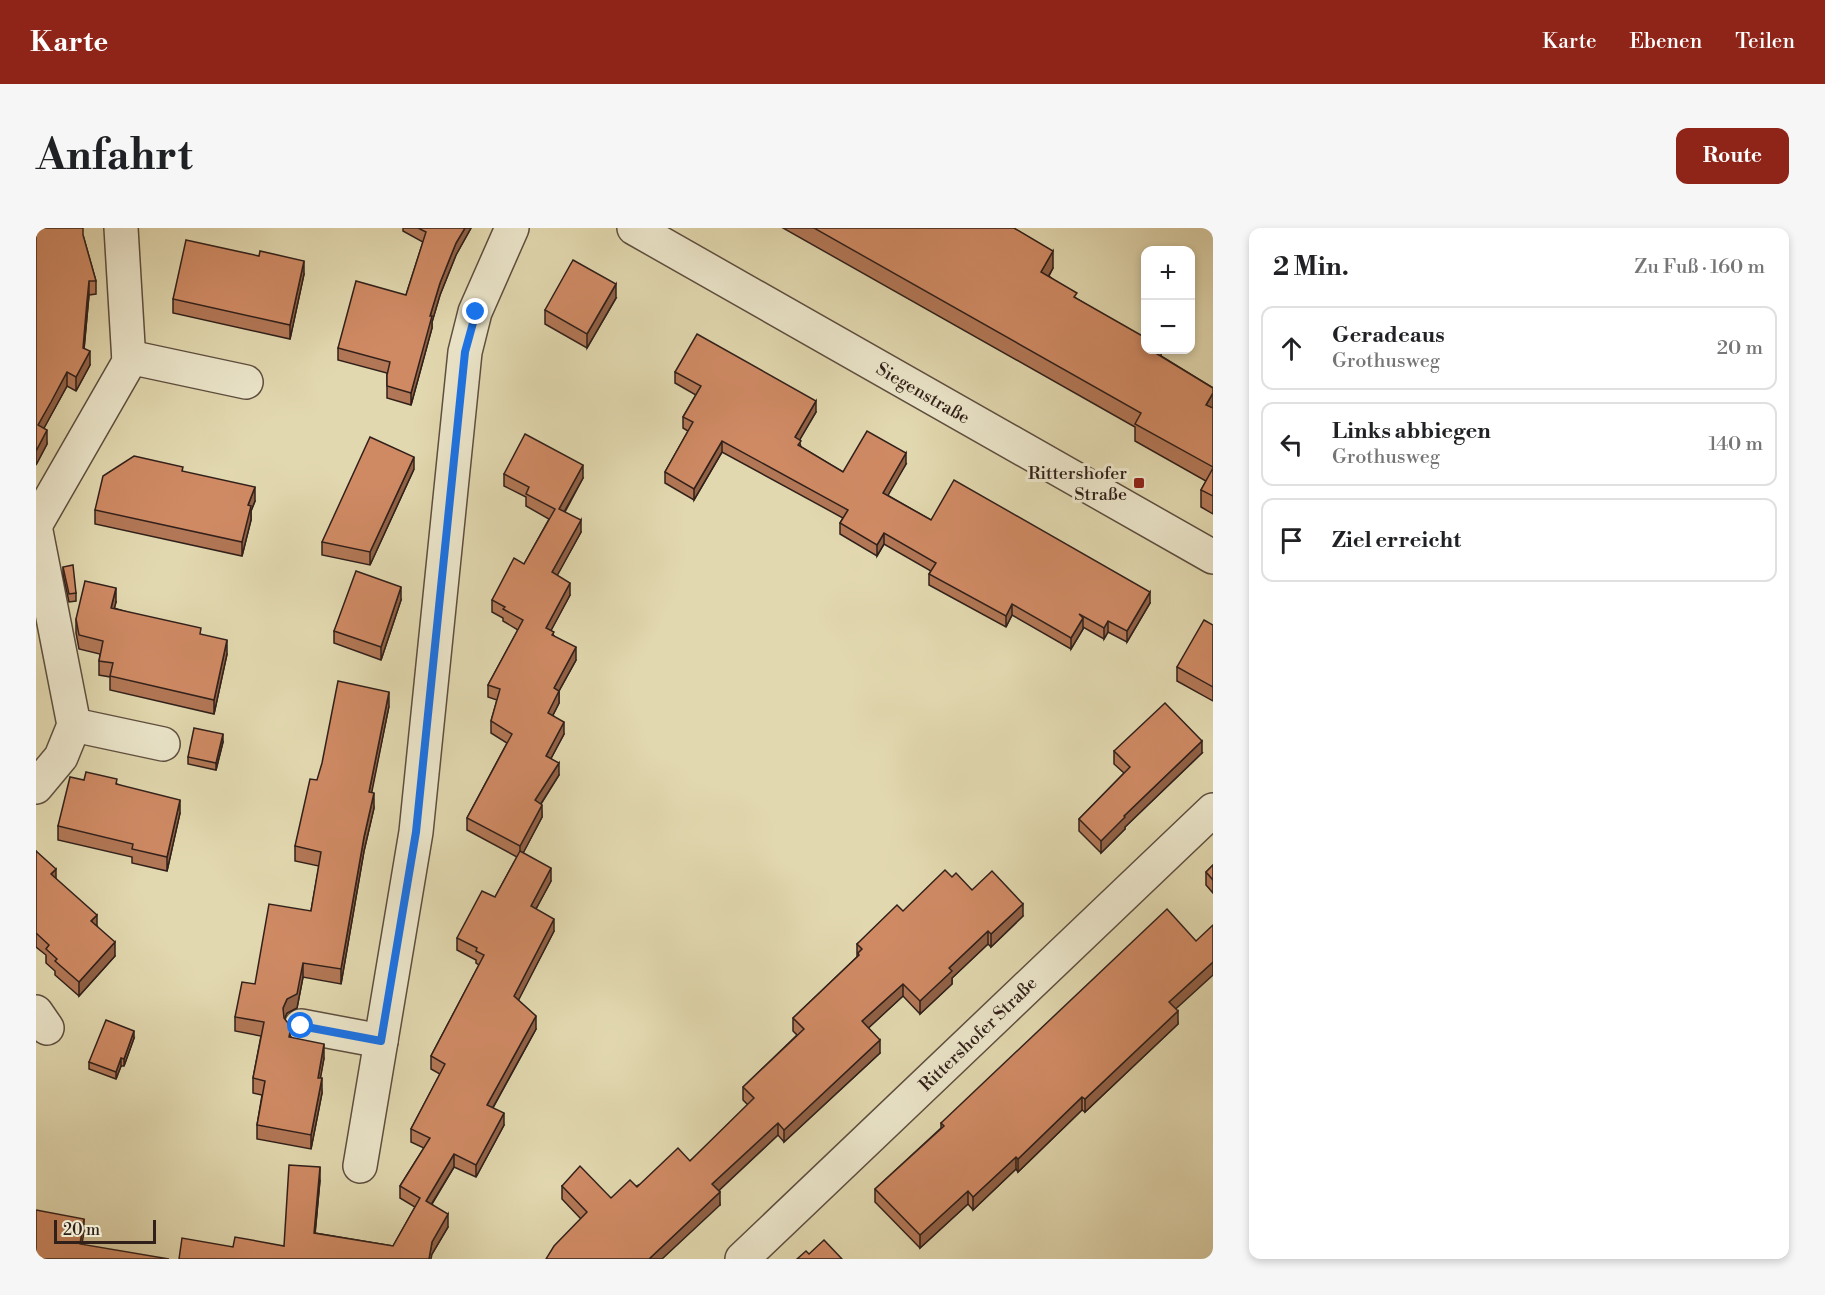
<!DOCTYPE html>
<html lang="de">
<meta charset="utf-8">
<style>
:root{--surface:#fff;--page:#f6f6f6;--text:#202124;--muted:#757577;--line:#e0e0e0;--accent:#8f2418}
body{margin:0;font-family:"Libre Bodoni",serif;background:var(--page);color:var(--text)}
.controls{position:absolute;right:18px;top:18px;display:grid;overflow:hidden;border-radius:12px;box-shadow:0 3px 9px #0003}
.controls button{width:54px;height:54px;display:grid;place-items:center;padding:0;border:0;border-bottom:2px solid var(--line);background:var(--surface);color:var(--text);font:30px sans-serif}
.scale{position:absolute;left:18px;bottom:15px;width:102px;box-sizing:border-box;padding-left:6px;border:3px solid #31201a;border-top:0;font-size:16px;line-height:21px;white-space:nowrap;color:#31201a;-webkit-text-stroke:4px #ece6cb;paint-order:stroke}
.stop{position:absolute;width:18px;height:18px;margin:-14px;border:4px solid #1a73e8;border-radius:50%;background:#fff}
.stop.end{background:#1a73e8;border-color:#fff;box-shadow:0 2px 6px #0008}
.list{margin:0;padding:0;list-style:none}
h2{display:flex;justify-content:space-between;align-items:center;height:78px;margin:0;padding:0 24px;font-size:26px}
h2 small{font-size:20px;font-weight:400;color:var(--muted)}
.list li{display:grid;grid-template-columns:39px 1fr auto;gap:18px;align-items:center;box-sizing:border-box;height:84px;margin:0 12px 12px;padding:0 12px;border:2px solid var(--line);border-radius:12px}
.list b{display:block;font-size:22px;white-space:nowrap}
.list p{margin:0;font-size:20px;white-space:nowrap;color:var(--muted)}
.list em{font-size:20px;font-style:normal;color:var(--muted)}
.icon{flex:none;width:33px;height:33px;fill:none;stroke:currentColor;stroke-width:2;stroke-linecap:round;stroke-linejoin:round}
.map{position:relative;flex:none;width:1177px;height:1031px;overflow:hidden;border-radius:12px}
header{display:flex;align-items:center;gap:36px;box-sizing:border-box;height:84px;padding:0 30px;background:var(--accent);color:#fff}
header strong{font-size:28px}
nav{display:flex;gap:33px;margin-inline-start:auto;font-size:21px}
.intro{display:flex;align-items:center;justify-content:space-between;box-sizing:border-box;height:144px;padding:0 36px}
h1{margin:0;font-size:42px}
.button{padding:15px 27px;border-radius:12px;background:var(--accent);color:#fff;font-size:21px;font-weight:700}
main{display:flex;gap:36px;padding:0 36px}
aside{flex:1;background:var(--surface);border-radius:12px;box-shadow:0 3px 9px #0003}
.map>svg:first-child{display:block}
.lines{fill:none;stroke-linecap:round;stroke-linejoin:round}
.minor-casing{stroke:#5d4e3f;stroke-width:36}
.minor{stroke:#ece6cb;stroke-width:33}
.wall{fill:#b27756;stroke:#31201a;stroke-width:1.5}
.shaded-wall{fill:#916146;stroke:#31201a;stroke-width:1.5}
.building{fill:#cf8a64;stroke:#31201a;stroke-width:1.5}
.route{stroke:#1a73e8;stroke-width:8}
.poi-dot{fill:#8f2418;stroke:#ece6cb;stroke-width:2}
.labels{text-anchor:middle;stroke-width:6;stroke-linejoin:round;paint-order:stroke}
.street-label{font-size:18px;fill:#31201a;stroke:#ece6cb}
.poi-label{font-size:18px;fill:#31201a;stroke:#ece6cb;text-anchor:end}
</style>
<header>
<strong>Karte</strong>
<nav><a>Karte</a><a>Ebenen</a><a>Teilen</a></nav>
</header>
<div class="intro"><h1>Anfahrt</h1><a class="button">Route</a></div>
<main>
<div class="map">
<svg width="1177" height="1031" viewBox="0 0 1177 1031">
<rect width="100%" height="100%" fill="#e2d8af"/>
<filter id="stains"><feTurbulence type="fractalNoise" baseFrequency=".00333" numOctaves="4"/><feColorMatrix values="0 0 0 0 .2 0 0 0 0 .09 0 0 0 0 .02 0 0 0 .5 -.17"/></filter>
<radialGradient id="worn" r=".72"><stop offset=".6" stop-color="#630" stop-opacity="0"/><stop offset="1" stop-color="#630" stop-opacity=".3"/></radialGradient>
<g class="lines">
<g class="minor-casing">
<g id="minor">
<polyline points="598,0 1177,329"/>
<polyline points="93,129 210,154"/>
<polyline points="0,296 93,134 85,0"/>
<polyline points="0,303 38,497 25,529 0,559"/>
<polyline points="38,497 127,516"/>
<polyline points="0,784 11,800"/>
<polyline points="265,798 345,813"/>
<polyline points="324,938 380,604 429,124 439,84 476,0"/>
<polyline points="706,1031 1177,582"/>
</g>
</g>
<use href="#minor" class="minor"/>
</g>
<g class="wall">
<polygon points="367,0 435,0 420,27 404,67 396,94 396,100 375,177 351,170 351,145 302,132 302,120 370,67 387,14 367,3"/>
<polygon points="747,0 978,0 1017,40 1013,48 1041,71 1125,122 1125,128 1177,160 1177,286 1165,279 1165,262 1170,253 1099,213 1099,199"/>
<polygon points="47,7 60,53 60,66 53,67 48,120 54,137 40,163 31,158 15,187 8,200 11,216 0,237"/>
<polygon points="268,46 254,111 137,85 137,71"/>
<polygon points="580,70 551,120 509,96 509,82"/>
<polygon points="639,144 780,184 763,212 765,219 807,244 870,236 851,267 895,292 1114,375 1091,414 1072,404 1068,411 1047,399 1047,401 1035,421 976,387 970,399 893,357 893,346 895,343 848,316 841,328 804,306 804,295 807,290 686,224 658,272 629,255 629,244 652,203 647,200 647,189 660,167 639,155"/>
<polygon points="378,241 334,337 286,327 286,314"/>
<polygon points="147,244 219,273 215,283 215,292 206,328 59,296 59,282"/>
<polygon points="468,246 547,250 529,284 545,304 521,347 534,367 515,402 518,408 540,432 523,463 523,475 517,487 528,506 515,530 523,547 505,576 506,589 487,625 515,653 500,681 518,703 482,772 500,801 457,880 468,897 440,949 418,939 396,976 412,999 396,1026 197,1019 248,1018 284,952 279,1005 357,1018 379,979 364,970 364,958 388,920 375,914 375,901 404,846 395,841 395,828 443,737 440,735 440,732 421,722 421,710 459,669 481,629 431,602 431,590 471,515 455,505 455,493 461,472 452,469 452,457 482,402 467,393 467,390 456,384 456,372 488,336 513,291 490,278 490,269 468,258"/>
<polygon points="27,339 40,365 40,373 33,374 27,346"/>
<polygon points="365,372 345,432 298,415 298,403"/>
<polygon points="80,374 78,380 165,407 191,426 178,486 74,462 74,449 63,447 63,433 64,426 43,421 40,405 40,391"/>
<polygon points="1177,397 1177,473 1141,453 1141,439"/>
<polygon points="353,478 335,565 338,580 328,623 305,756 267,749 261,780 251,785 248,791 255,809 288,830 284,850 286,865 275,921 221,911 221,897 226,867 217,865 217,850 225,808 199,803 199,789 219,756 275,683 283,638 259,633 259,618"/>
<polygon points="187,514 180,542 152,536 152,529"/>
<polygon points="1078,523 1166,525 1089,599 1089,601 1065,625 1043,603 1043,591 1088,545 1078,536"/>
<polygon points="48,552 81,556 144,585 131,643 96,635 96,629 22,612 22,598"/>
<polygon points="0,623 20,651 61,698 79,728 43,768 19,747 19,743 10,735 10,727 0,719"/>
<polygon points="1177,637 1177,665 1170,657 1170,644"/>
<polygon points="916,649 936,662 987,688 955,719 952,716 916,750 916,756 884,786 867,768 832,800 844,825 748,914 742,907 682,963 684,977 545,991 526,971 526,958 575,970 654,933 712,877 707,872 707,859 761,807 757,803 757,790 821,729 821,716"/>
<polygon points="1140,781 1142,796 1049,884 1046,882 982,944 980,941 937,982 932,976 884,1020 839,974 839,961 905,900 905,895"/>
<polygon points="98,810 88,838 85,838 80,851 53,841 53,834"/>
</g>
<g class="shaded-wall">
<polygon points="429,0 435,0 420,27 404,67 396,94 396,100 375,177 375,165 394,88 404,55 420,15"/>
<polygon points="1017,23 1017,40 1005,61 1005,44"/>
<polygon points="268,33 268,46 254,111 254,97"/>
<polygon points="53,53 53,67 47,133 47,120"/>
<polygon points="580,56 580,70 551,120 551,106"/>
<polygon points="1123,122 1125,122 1125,137 1121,126"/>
<polygon points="54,123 54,137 40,163 40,149"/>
<polygon points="31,144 31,158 2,211 2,197"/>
<polygon points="1177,165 1177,183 1170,177"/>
<polygon points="780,173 780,184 759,220 759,209"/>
<polygon points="11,202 11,216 0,237 0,223"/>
<polygon points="686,213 686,224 658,272 658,261"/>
<polygon points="870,225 870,236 847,276 847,265"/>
<polygon points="378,229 378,241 334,337 334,324"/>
<polygon points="547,237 547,250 523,293 523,281"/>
<polygon points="219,259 219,273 215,283 215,292 206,328 206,314 212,277"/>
<polygon points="545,292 545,304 516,357 516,344"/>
<polygon points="848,305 848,316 841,328 841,317"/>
<polygon points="534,355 534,367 510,412 510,400"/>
<polygon points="365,359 365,372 345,432 345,419"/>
<polygon points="80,360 80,374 75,394 75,380"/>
<polygon points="1114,364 1114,375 1091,414 1091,403"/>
<polygon points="976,376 976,387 970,399 970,388"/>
<polygon points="1047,390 1047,401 1035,421 1035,410"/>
<polygon points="1072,393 1072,404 1068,411 1068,400"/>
<polygon points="191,412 191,426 178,486 178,472"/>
<polygon points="540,419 540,432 523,463 523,475 512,497 512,485 518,460"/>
<polygon points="353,464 353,478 333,578 333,564"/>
<polygon points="528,494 528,506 510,540 510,528"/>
<polygon points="187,506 187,514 180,542 180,535"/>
<polygon points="1166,513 1166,525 1089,599 1089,601 1065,625 1065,613 1088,588"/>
<polygon points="523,535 523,547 499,585 499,572"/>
<polygon points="338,565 338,580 328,623 305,756 305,741 328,609"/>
<polygon points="144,572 144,585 131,643 131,629"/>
<polygon points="506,577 506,589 484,631 484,618"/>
<polygon points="515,640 515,653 495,690 495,678"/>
<polygon points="20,641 20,655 15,646"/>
<polygon points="987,676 987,688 955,719 955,706"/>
<polygon points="61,687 61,701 55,693"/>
<polygon points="518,691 518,703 478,781 478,768"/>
<polygon points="952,703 952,716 916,750 916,756 884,786 884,773 913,740"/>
<polygon points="79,714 79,728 43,768 43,754"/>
<polygon points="1177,734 1177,747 1133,787 1133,774"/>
<polygon points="267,735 267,749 261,780 251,785 247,794 247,780"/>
<polygon points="867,756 867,768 826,806 826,793"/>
<polygon points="1142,783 1142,796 1049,884 1049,871"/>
<polygon points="500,788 500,801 451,890 451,877"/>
<polygon points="98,803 98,810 88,838 88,831"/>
<polygon points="844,812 844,825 748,914 748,902"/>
<polygon points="288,816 288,830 282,864 282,850"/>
<polygon points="85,830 85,838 80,851 80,844"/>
<polygon points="286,850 286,865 275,921 275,907"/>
<polygon points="1046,869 1046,882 982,944 982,931"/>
<polygon points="468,885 468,897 440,949 440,937"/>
<polygon points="742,895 742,907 676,969 676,956"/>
<polygon points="418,926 418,939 390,985 390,973"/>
<polygon points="980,929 980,941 937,982 937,969"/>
<polygon points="284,939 284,952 278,1018 278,1005"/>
<polygon points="932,963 932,976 884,1020 884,1007"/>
<polygon points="684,964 684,977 626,1031 613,1031"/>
<polygon points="412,986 412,999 396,1026 395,1031 393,1031 396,1014"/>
<polygon points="48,991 48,1004 44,1028 44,1016"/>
</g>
<g class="building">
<polygon points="0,0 47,0 47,7 60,53 53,53 51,73 47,120 54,123 40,149 31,144 15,174 2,197 11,202 0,223"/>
<polygon points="382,0 429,0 420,15 404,55 394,88 396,88 375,165 351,158 351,147 354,134 302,120 320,53 370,67 390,4"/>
<polygon points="778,0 978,0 1017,23 1005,44 1041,65 1038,69 1110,110 1110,122 1123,122 1121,126 1177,160 1177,165 1170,177 1177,180 1177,239 1099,196 1105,185"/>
<polygon points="150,12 223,28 224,23 268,33 254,97 137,71"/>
<polygon points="537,32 580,56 551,106 509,82"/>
<polygon points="661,106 780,173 759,209 765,213 762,217 807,244 831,203 870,225 847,265 895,292 918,252 1114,364 1091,403 1072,393 1068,400 1043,386 1047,390 1035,410 976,376 970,388 893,346 900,335 848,305 841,317 804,295 812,282 686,213 658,261 629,244 657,194 647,189 665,158 639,144"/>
<polygon points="489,206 547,237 523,281 545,292 516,344 534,355 510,400 518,404 516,407 540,419 518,460 523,463 512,485 528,494 510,528 523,535 499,572 506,577 484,618 431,590 476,506 455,493 464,461 452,457 487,392 467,381 469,379 456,372 478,330 488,336 519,281 490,266 493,259 468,246"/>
<polygon points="334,209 378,229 334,324 286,314"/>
<polygon points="98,228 147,239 146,243 219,259 212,277 215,278 206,314 59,282 67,248"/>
<polygon points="1177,240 1177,268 1165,262"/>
<polygon points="37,337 40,365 33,366 27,339"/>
<polygon points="320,343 365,359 345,419 298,403"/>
<polygon points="49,353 80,360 75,380 165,400 164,406 191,412 178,472 74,448 77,435 63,433 67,413 43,407 40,391"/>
<polygon points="1168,392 1177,397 1177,459 1141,439"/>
<polygon points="302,453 353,464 333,564 338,565 328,609 305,741 267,735 261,766 251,771 247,780 248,790 255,799 253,809 288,816 282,850 286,850 275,907 221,897 229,853 217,850 228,794 199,789 206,754 219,756 233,676 275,683 285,624 259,618 274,551 281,552 286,535"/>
<polygon points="1129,475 1166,513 1088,588 1089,589 1065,613 1043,591 1094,539 1078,523"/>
<polygon points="158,500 187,506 180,535 152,529"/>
<polygon points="50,544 81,551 80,556 144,572 131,629 96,621 97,616 22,598 34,549 48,552"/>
<polygon points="0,623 20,641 15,646 61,687 55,693 79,714 43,754 19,733 21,731 10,721 13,717 0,705"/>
<polygon points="484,623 515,640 495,678 518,691 478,768 500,788 451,877 468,885 440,937 418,926 390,973 412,986 396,1014 393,1031 143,1031 146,1010 197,1019 199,1009 248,1018 253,937 284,939 278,1005 357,1018 384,970 364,958 394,910 375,901 409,836 395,828 448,727 440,723 441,720 421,710 446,663 459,669"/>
<polygon points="1177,637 1177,652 1170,644"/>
<polygon points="909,642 916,649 920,645 936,662 956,643 987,676 955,706 952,703 913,740 916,743 884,773 867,756 826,793 844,812 748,902 742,895 676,956 684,964 613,1031 510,1031 518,1018 551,984 526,958 544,938 575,970 594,952 601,959 642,920 654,933 718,870 707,859 768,801 757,790 823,727 822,725 826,721 821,716 861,677 867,683"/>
<polygon points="1131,681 1160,713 1177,697 1177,734 1133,774 1142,783 1049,871 1046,869 982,931 980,929 937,969 932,963 884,1007 839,961 908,898 905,895"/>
<polygon points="70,792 98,803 88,831 85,830 80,844 53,834"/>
<polygon points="0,982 48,991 44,1016 133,1031 0,1031"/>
<polygon points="788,1012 806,1031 761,1031 770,1023 773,1026"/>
</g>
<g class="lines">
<polyline class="route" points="265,798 345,813 380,604 429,124 440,84"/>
</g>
<rect class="poi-dot" x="1097" y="249" width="12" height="12" rx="3"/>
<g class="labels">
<g class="street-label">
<text transform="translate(887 165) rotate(30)" y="6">Siegenstraße</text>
<text transform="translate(942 806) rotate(-44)" y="6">Rittershofer Straße</text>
</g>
<g class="poi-label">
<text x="1091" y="251">Rittershofer<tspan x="1091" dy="21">Straße</tspan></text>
</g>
</g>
<rect width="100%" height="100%" filter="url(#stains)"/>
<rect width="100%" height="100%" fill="url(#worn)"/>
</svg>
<div class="controls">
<button>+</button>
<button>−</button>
</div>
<div class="scale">20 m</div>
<div class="stop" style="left:265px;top:798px"></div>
<div class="stop end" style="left:440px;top:84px"></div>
</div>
<aside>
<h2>2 Min.<small>Zu Fuß · 160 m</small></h2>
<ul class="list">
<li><svg class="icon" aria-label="ahead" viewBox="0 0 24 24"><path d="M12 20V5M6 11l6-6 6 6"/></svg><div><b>Geradeaus</b><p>Grothusweg</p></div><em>20 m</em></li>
<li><svg class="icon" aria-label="left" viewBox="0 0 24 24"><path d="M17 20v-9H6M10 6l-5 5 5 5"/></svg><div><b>Links abbiegen</b><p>Grothusweg</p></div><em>140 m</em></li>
<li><svg class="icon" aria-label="arrive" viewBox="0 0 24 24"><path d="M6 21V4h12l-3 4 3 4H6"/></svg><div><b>Ziel erreicht</b></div></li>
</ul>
</aside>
</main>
